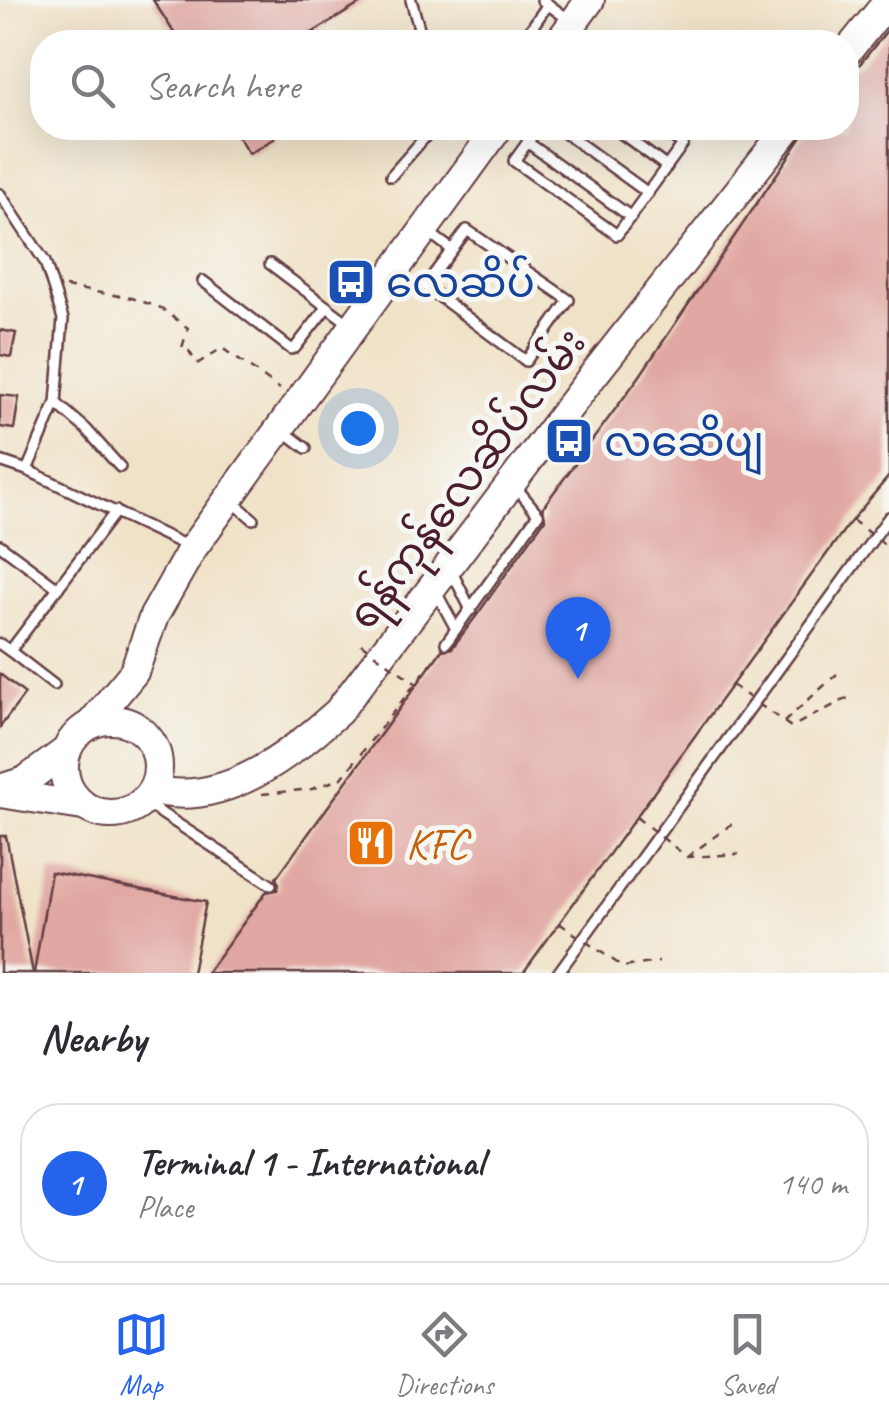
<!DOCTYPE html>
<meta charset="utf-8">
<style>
:root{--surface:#fff;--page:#f2f2f3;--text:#2b2b33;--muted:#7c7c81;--line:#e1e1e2;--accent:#2563eb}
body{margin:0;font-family:Caveat,"Noto Sans Myanmar",sans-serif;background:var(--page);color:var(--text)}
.you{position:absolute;left:358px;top:428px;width:35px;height:35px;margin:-25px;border:8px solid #fff;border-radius:50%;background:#1a73e8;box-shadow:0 0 0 15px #1a73e833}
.badge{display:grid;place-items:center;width:65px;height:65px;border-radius:50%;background:var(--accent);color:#fff;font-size:32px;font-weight:700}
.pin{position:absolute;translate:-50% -82px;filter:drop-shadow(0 2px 5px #0008)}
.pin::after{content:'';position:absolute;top:52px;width:35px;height:30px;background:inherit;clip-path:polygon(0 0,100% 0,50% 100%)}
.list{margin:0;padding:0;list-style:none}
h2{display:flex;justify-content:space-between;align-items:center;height:130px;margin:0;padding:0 40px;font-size:42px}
h2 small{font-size:32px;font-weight:400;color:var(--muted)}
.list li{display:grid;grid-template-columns:65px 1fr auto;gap:30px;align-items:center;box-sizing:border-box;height:160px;margin:0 20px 20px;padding:0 20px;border:2px solid var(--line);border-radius:40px}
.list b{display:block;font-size:38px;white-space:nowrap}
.list p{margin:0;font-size:32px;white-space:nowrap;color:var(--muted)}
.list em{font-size:32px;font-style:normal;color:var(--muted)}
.icon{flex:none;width:55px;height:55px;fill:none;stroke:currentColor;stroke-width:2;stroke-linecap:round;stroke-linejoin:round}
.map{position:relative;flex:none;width:889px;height:973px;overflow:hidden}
.search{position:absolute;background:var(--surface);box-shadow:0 10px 40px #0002;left:30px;right:30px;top:30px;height:110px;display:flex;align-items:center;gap:25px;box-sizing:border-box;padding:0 35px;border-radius:40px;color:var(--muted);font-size:38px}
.sheet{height:310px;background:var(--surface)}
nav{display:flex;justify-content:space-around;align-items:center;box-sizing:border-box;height:140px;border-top:2px solid var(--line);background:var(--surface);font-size:28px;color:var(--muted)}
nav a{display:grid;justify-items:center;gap:5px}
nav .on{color:var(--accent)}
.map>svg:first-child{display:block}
.building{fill:#e1a8a3}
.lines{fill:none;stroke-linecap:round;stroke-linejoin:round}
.lane-casing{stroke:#633c42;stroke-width:14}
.primary-casing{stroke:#633c42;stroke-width:32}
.path{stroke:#633c42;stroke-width:2.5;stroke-dasharray:8 8;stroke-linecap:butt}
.lane{stroke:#fff;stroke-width:9}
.primary{stroke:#fff;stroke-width:28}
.path-bridge{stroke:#633c42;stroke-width:2.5;stroke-dasharray:8 8;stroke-linecap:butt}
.labels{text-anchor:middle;stroke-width:10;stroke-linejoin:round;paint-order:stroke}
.transit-label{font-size:42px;fill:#164399;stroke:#f6f6f2;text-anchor:start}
.street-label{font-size:42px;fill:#4a1f2b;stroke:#f6f6f2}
.food-label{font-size:42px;fill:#c56008;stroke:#f6f6f2;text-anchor:start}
</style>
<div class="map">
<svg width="889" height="973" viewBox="0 0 889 973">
<rect width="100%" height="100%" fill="#f6f6f2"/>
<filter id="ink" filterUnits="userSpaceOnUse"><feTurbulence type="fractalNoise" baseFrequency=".01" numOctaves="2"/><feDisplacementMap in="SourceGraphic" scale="20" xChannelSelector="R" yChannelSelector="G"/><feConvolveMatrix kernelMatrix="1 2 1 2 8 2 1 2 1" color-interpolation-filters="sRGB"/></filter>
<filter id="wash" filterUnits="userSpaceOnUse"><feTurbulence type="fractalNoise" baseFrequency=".0048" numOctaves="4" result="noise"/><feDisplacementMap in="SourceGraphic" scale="40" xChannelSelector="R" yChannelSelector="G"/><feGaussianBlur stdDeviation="2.25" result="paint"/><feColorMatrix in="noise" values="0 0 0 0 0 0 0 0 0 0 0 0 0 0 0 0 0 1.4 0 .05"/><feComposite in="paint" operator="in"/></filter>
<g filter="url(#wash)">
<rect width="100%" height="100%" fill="#f0e2c7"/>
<g id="blocks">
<g class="building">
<polygon points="153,0 366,0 297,42 180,42"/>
<polygon points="889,28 889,476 847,526 523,973 207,973 266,892 277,890 279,884 276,878 442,650 452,648 477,615 545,519 543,507 639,377 808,128 846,128 846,70 860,64"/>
<polygon points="233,128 269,128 275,138 249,154"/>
<polygon points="0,330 16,333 11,357 0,355"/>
<polygon points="0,395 19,397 14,429 0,427"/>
<polygon points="0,674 25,694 0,727"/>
<polygon points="0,836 6,836 33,973 0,973"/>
<polygon points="51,872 206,902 192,973 34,973"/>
</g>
</g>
</g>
<g filter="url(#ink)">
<use href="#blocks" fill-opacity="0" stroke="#633c42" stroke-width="2.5"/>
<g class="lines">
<g class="lane-casing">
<g id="lane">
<polyline points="411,0 423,42"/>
<polyline points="542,0 568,19"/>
<polyline points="522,42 548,4"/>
<polyline points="472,128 485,141"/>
<polyline points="538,128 514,161 617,235 683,144 660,128"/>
<polyline points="558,128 648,193"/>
<polyline points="614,128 667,167"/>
<polyline points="527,142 631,217"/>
<polyline points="391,176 433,128"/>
<polyline points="0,194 45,262 63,319 56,403 27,470 189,547"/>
<polygon points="467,230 569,300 526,361 425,286"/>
<polyline points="427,231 451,249"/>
<polyline points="270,264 351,325"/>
<polyline points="203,281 291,349 295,348 327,307"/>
<polyline points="56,403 86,429 120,467"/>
<polyline points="281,429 306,448"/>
<polyline points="0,461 27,470"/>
<polyline points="514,485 538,514"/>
<polyline points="233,502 253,519"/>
<polyline points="0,545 58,588"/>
<polyline points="452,572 471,610"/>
<polyline points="436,592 456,629"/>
<polyline points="446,643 538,514"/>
<polyline points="0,644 10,651 116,511"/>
<polyline points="10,651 54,685"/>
<polyline points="144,802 271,885"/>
<polyline points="558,973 889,517"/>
</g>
</g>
<g class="primary-casing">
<g id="primary">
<polyline points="559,42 590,0"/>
<polyline points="846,53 889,0"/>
<circle cx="111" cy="767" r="47"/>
<polyline points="91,724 134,672 154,616 192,549 498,128"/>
<polyline points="0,789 25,781 67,750"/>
<path d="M153 790C224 808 288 756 338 712L591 378 788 128"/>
<polyline points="0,793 83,806"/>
</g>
</g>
<g class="path">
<polyline points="65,287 132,298 161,308 188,328 182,348 189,351 197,364 222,348 280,389"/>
<polyline points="784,722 837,674"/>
<polyline points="262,794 312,789 342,778 440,652"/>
<polyline points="687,857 733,823"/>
</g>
<use href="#lane" class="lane"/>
<use href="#primary" class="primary"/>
<g class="path-bridge">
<polyline points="852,520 889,548"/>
<polyline points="361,644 417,684"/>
<polyline points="732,685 791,727 848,698"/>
<polyline points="636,817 687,857 739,854"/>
<polyline points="559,923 623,967 659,962"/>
</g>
</g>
</g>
<defs>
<g id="bus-square" transform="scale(2.5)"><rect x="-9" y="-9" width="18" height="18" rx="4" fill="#1a4fb4" stroke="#f6f6f2"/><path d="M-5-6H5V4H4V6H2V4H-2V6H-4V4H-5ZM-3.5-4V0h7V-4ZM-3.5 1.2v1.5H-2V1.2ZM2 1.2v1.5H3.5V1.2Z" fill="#fff"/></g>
<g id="restaurant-square" transform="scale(2.5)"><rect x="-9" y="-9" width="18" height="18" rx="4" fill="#e8710a" stroke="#f6f6f2"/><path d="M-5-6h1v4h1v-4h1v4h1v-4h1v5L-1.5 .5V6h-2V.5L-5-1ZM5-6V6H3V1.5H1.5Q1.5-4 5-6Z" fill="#fff"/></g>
</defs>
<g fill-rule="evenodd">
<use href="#bus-square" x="351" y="282"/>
<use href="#bus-square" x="569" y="441"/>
<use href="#restaurant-square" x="371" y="843"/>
</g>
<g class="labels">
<g class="transit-label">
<text x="386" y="297">လေဆိပ်</text>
<text x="604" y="456">လဆေိပျ</text>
</g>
<g class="street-label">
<text transform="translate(466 478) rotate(-53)" y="15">ရန်ကုန်လေဆိပ်လမ်း</text>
</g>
<g class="food-label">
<text x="406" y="858">KFC</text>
</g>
</g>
</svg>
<div class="you"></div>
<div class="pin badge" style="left:578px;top:679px">1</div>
<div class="search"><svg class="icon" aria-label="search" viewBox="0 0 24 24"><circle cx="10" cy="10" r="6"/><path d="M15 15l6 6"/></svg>Search here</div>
</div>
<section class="sheet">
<h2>Nearby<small></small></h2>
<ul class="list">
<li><span class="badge">1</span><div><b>Terminal 1 - International</b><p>Place</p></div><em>140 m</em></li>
</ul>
</section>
<nav>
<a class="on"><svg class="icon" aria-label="map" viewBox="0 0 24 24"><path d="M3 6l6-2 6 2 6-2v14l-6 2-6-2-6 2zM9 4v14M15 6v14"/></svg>Map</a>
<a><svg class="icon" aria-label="directions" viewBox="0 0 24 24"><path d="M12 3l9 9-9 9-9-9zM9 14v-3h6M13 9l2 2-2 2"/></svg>Directions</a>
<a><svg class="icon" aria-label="saved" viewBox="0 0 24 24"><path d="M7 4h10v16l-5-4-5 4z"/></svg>Saved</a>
</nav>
